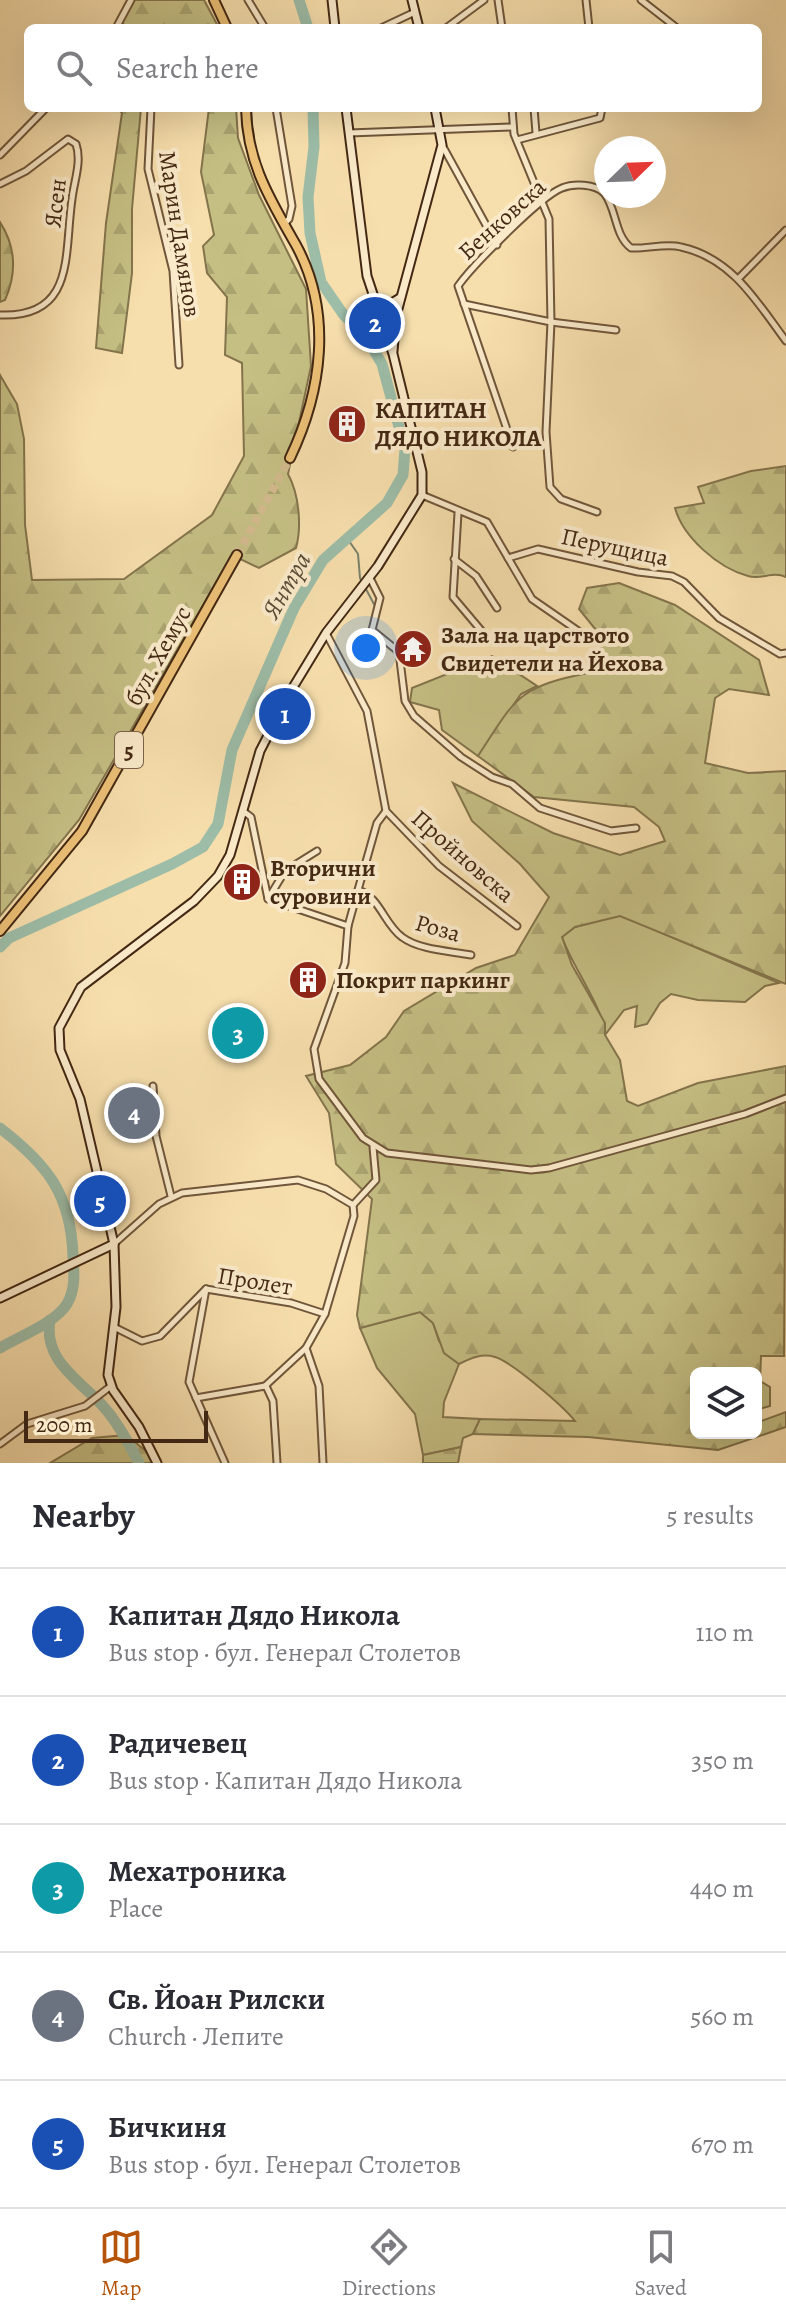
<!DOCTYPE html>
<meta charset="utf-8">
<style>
:root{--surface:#fff;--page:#f2f2f3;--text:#2b2b33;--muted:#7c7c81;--line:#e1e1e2;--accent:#b45309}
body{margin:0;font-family:Alegreya,serif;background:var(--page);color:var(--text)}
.controls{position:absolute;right:24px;bottom:24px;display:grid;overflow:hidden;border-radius:12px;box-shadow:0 8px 32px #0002}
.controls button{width:72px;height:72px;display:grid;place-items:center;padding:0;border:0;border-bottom:2px solid var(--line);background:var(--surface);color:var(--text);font:40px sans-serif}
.compass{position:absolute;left:594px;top:136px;width:72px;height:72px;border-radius:50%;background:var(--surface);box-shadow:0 8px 32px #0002;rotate:67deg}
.scale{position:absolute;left:24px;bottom:20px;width:184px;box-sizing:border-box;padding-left:8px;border:4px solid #432813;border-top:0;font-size:22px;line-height:28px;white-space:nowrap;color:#432813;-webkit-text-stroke:6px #faeaca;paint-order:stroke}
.you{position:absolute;left:366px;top:648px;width:28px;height:28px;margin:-20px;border:6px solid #fff;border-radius:50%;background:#1a73e8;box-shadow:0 0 0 12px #1a73e833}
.badge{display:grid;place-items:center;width:52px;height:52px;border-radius:50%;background:var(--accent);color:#fff;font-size:26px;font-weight:700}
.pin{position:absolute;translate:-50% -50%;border:4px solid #fff;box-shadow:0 2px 8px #0006}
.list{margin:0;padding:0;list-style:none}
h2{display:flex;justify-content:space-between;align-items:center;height:104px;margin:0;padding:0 32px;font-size:34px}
h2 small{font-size:26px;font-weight:400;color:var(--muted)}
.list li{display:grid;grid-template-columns:52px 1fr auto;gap:24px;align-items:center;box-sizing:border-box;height:128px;padding:0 32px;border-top:2px solid var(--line)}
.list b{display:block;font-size:30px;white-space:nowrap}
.list p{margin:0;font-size:26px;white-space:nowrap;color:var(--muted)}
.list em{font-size:26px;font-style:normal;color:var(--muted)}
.icon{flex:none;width:44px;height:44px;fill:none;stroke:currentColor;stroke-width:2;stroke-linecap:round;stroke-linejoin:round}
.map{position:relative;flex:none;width:786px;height:1463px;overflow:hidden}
.search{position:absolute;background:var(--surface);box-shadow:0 8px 32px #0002;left:24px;right:24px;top:24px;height:88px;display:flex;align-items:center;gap:20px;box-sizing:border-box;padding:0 28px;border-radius:12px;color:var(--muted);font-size:30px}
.sheet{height:744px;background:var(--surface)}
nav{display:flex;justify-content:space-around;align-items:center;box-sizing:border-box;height:112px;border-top:2px solid var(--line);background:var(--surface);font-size:22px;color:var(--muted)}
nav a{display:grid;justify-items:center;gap:4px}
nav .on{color:var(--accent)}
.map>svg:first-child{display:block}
.grass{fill:#c5bf84;stroke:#84744c;stroke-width:2}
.forest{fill:url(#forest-firs);stroke:#84744c;stroke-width:2}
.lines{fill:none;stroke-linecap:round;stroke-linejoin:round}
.stream{stroke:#79816c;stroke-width:2}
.river{stroke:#9dbda8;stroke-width:11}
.primary-tunnel{stroke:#d3ba8e;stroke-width:8;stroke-dasharray:8 4;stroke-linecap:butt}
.street-casing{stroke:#70563a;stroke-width:9}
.secondary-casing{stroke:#432813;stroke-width:11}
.primary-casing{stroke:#432813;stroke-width:12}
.street{stroke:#faeaca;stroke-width:5}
.secondary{stroke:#faeaca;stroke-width:7}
.primary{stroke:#ecc076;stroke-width:8}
.labels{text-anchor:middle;stroke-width:8;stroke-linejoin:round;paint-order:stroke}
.shield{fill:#faeaca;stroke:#7a624a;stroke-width:2}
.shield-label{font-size:22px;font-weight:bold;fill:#432813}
.street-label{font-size:24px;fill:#432813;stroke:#faeaca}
.poi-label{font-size:24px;font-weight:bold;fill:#432813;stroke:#faeaca;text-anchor:start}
.water-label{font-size:26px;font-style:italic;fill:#5a4d38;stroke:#faeaca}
</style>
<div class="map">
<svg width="786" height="1463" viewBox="0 0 786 1463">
<defs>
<pattern id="forest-firs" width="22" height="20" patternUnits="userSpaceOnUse" patternTransform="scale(2)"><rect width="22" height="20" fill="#c5bf84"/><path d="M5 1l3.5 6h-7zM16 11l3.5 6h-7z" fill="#aaa471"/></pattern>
</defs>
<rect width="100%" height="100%" fill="#f7dfad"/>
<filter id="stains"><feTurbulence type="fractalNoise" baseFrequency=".0025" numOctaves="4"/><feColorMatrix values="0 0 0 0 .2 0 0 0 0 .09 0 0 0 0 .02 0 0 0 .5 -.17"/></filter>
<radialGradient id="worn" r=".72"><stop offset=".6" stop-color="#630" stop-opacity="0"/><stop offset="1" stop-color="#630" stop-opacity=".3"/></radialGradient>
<g class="grass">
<polygon points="492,656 537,686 521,694 478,756 442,730 439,710 410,702 412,688"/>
<path d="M620 915 779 983 765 986 745 1002 698 1000 671 994 660 1003 647 1024 635 1027 637 1006 624 1010 605 1035C604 1009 572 966 562 937L575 927Z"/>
<polygon points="420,1312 433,1323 439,1341 459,1364 444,1402 443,1417 480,1419 473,1434 463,1438 461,1447 423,1455 415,1414 377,1368 360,1328"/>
</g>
<g class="forest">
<polygon points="131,0 204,0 219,28 125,28 120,16"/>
<polygon points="117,108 141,108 132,209 132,273 122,353 96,348 106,223 122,113"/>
<path d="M209 108H236L238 138 259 195 306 289 311 366 288 474C299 494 302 526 296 548L259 568 232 555 79 820 0 916V375L17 404 24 439 25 525 32 580 124 579 212 515 244 456 242 363 225 355 227 297 207 273 203 246 214 235 201 172Z"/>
<path d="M0 222C16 247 17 273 5 300L0 302Z"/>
<path d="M786 466V577C773 571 761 580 748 576 718 568 683 537 675 508L704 503 698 487 751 471Z"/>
<path d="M619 583 675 605 759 660 769 695 729 689 715 698 705 763 748 773 786 771V984L620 916 575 927 562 937 572 965 605 1023V1035L620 1060 627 1101 638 1106 698 1083 786 1066 784 1356H761L760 1381 770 1387V1406L756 1410V1373H696V1433H756V1423L786 1412V1427L718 1450 588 1437 473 1434 480 1419 575 1421C563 1406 512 1362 495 1357 482 1353 471 1358 459 1364L444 1353 433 1323 420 1312 360 1328 357 1315 372 1199 336 1164 329 1113 306 1076 350 1065 386 1037 404 1011 476 968 515 955 549 897 520 864 472 821 453 783 553 833 620 855 665 841 659 827 634 807 534 797 478 756C516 698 517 687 588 673L602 655 596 630 579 609 587 588Z"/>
<polygon points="126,1435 151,1455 153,1463 50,1463 92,1438"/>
<polygon points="461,1447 458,1463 423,1463 423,1455"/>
</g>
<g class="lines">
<polyline class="stream" points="347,538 358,554 360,578 375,606"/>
<g class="river">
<polyline points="299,0 308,28"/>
<polyline points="0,947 9,938 172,864 203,847 218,824 232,750 294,608 323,560 387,503 403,475 405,449 382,364 368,340 343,314 321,282 310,233 308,197 314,147 313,108"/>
<path d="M0 1128C47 1164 71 1194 73 1256 74 1272 76 1289 67 1304 54 1324 20 1336 0 1348"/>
<path d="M50 1320C43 1360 78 1379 102 1405 117 1421 129 1444 139 1463"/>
</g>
<polyline class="primary-tunnel" points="237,555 290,458"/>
<g class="street-casing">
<g id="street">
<polyline points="248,0 265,28"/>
<polyline points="498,0 502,28"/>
<polyline points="586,0 589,28"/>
<polyline points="641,0 677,28"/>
<polyline points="116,28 131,0"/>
<polyline points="381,28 415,12"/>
<polyline points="446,28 484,0"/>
<polyline points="151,108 148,169 173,271 179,365"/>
<polyline points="276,108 292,206 289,219 284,224"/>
<polyline points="512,108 514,134 549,219 551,322 546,432 550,487 561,499 597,512"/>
<polyline points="534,108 536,133"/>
<polyline points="349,133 512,127"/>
<polyline points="517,140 600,118 602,108"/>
<polyline points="442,145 497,245"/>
<polyline points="0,155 46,108"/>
<path d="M0 184 26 171 68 139 76 144C82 162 74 181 72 199 64 254 76 318 0 315"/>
<polyline points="739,278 786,230"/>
<polyline points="464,304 551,322 616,330"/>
<path d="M513 447 458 286C473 265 541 196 562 188 574 183 595 184 604 193 617 209 614 235 631 248 647 249 666 243 681 247 732 258 757 302 786 341"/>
<polyline points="422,495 487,522 532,599 587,637"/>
<polyline points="458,513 453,597 485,635"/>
<polyline points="508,558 538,549 638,572 672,576 684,582 719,618 780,654 786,653"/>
<polyline points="454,559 476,576 497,608"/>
<polyline points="370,578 380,598 372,630 399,652 405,701 414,716 461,757 492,777 512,784 540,808 611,831 636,828"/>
<polyline points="326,633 367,711 386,811 439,866 517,926"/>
<polyline points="243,811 251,817 268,899 348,926"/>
<path d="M386 811 377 823 358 890C380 897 384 924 402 937 419 950 450 951 471 955"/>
<polyline points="358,890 348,926 345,963 314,1049 319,1079 363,1138 387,1153 531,1170 549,1168 745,1114 786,1098"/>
<polyline points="268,899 285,871 317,851"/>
<polyline points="153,1086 156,1136 171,1196"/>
<polyline points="353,1205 376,1180 373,1147"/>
<polyline points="115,1243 159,1204 182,1193 298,1180 326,1189 353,1205 354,1216 325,1314 306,1348 265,1386"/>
<polyline points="206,1289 189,1382 225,1463"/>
<polyline points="206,1289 291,1303 325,1314"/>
<polyline points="114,1327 142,1341 160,1336 206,1289"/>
<polyline points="306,1348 319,1386 323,1463"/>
<polyline points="266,1386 273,1401 277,1463"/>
<polyline points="196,1398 265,1386"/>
<polyline points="0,1444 27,1424 85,1406 111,1386"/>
</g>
</g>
<g class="secondary-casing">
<g id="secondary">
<polyline points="332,0 335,28"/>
<polyline points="412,0 419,28"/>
<polyline points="374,298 390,304 400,298"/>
<polyline points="393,351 396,316 442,145 435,108"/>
<polyline points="0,1298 114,1244"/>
<polyline points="157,1463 139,1427 113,1390 108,1375 116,1307 114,1244 80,1099 60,1050 59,1028 81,987 194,901 218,876 230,855 260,751 292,689 326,633 378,566 422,495 422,472 393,354 367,276 346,108"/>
</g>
</g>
<g class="primary-casing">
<g id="primary">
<polyline points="214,0 227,28"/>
<path d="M246 108C247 163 270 199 296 245 333 313 322 391 290 458"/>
<polyline points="0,931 82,831 237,555"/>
</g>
</g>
<use href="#street" class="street"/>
<use href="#secondary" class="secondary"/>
<use href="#primary" class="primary"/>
</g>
<defs>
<g id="building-disc" transform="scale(2)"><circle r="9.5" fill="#8f2418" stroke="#faeaca"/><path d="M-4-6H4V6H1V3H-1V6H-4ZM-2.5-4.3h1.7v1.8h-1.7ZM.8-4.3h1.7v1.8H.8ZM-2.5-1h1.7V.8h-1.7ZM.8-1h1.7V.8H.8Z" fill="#fff"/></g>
<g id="temple-disc" transform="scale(2)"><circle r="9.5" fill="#8f2418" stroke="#faeaca"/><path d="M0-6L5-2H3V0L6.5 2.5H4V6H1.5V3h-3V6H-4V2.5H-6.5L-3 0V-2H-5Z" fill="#fff"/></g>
</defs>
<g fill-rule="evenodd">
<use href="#building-disc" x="347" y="424"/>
<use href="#temple-disc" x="413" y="649"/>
<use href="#building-disc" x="242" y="882"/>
<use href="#building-disc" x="308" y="980"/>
</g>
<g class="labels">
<rect class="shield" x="115" y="732" width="28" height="36" rx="6"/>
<g class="shield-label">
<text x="129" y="758">5</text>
</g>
<g class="street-label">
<text transform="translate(55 203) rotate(-83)" y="8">Ясен</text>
<text transform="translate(502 219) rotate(-42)" y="8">Бенковска</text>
<text transform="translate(180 234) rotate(81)" y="8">Марин Дамянов</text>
<text transform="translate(615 547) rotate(12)" y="8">Перущица</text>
<text transform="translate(158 656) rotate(-61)" y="8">бул. Хемус</text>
<text transform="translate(463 856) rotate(41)" y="8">Пройновска</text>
<text transform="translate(438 928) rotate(16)" y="8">Роза</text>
<text transform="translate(255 1281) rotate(9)" y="8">Пролет</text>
</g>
<g class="poi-label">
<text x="375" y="418">КАПИТАН<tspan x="375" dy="28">ДЯДО НИКОЛА</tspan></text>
<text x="441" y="643">Зала на царството<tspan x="441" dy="28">Свидетели на Йехова</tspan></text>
<text x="270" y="876">Вторични<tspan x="270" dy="28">суровини</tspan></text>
<text x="336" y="988">Покрит паркинг</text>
</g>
<g class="water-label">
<text transform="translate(286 585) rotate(-60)" y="9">Янтра</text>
</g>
</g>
<rect width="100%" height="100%" filter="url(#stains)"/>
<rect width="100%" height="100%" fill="url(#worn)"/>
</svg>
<div class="controls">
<button><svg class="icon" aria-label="layers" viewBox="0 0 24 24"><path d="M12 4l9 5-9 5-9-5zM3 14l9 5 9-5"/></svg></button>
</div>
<svg class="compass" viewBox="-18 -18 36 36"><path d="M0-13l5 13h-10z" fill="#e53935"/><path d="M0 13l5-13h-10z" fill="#7c7c81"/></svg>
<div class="scale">200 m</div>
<div class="you"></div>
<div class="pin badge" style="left:285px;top:714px;background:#1a4fb4">1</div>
<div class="pin badge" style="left:375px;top:323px;background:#1a4fb4">2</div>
<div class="pin badge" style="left:238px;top:1033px;background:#0f9aa8">3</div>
<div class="pin badge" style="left:134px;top:1113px;background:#6b7280">4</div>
<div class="pin badge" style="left:100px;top:1201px;background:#1a4fb4">5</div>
<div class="search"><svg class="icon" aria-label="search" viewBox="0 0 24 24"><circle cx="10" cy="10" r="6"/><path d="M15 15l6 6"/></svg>Search here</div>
</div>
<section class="sheet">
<h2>Nearby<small>5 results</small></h2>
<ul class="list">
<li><span class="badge" style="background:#1a4fb4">1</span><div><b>Капитан Дядо Никола</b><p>Bus stop · бул. Генерал Столетов</p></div><em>110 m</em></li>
<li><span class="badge" style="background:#1a4fb4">2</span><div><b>Радичевец</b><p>Bus stop · Капитан Дядо Никола</p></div><em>350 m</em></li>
<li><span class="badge" style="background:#0f9aa8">3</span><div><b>Мехатроника</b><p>Place</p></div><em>440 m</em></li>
<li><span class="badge" style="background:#6b7280">4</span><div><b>Св. Йоан Рилски</b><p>Church · Лепите</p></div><em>560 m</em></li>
<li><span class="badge" style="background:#1a4fb4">5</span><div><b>Бичкиня</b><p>Bus stop · бул. Генерал Столетов</p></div><em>670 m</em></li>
</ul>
</section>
<nav>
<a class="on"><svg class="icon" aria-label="map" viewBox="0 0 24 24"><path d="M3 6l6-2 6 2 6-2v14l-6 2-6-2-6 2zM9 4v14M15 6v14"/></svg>Map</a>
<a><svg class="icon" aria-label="directions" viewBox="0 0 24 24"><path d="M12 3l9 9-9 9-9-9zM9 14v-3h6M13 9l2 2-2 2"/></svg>Directions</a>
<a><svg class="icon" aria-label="saved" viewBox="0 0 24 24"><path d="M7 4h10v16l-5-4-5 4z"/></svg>Saved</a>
</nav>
